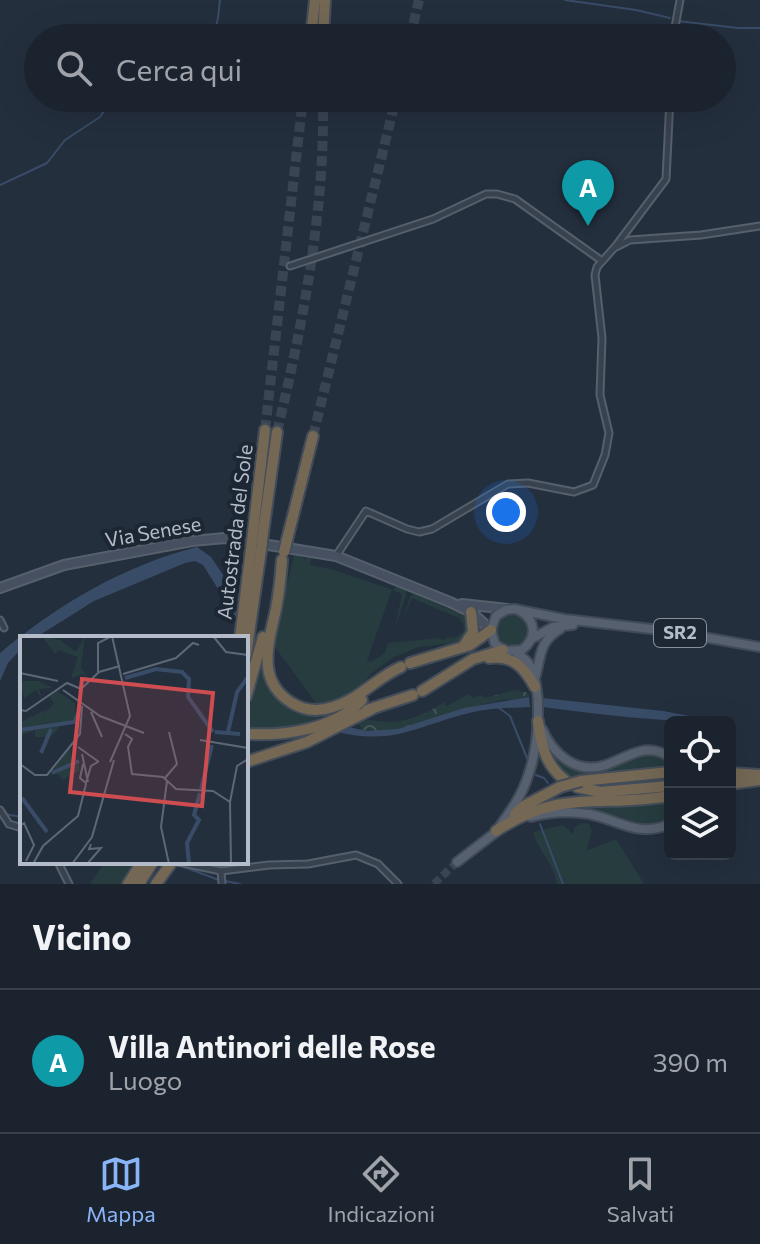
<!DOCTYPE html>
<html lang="it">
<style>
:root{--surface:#1b232e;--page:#282f3a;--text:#f1f3f6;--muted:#a0a4aa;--line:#39404a;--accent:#8ab4f8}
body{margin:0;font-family:Commissioner,sans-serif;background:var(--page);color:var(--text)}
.controls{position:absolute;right:24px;bottom:24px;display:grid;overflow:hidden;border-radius:12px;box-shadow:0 8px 32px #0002}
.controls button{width:72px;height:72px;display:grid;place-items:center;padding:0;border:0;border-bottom:2px solid var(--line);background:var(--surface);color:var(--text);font:40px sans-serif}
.you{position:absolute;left:506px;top:512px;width:28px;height:28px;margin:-20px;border:6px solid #fff;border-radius:50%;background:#1a73e8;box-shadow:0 0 0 12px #1a73e833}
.badge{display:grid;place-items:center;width:52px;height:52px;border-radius:50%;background:var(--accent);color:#fff;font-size:26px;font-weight:700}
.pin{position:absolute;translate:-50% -66px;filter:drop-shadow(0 2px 4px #0008)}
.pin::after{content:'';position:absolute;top:42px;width:28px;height:24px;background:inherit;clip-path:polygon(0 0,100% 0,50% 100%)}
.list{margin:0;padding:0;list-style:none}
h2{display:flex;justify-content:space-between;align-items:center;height:104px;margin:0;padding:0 32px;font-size:34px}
h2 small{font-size:26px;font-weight:400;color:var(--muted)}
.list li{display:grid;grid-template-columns:52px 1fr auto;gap:24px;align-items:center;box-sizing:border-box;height:144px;padding:0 32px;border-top:2px solid var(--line)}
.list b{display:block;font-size:30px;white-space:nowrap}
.list p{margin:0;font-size:26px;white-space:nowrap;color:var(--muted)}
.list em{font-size:26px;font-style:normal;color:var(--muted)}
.icon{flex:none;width:44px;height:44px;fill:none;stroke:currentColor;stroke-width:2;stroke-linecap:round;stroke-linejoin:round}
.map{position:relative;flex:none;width:760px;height:884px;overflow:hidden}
.search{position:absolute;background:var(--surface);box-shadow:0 8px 32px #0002;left:24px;right:24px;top:24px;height:88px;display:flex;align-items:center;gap:20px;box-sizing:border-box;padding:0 28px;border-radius:44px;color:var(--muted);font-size:30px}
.sheet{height:248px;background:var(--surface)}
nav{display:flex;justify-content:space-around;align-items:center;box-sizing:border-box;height:112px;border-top:2px solid var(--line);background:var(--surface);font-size:22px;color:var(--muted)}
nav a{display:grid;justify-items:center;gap:4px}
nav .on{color:var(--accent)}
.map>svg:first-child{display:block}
.grass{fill:#263c3f}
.forest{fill:url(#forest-crowns)}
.water{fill:#394c67}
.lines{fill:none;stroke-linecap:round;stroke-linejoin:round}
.stream{stroke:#394c67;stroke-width:2}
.primary-tunnel{stroke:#3a4453;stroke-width:8;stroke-dasharray:8 4;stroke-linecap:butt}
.motorway-tunnel{stroke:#3a4453;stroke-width:10;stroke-dasharray:10 5;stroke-linecap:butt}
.minor-casing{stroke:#565f6c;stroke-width:9}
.secondary-casing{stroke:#565f6c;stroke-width:12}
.primary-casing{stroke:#414a57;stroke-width:12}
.motorway-casing{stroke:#434c59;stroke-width:14}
.minor{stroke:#38414e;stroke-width:5}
.secondary{stroke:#465061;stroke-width:8}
.primary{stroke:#56606e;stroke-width:8}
.motorway{stroke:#746855;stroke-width:10}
.motorway-bridge-casing{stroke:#434c59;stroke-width:14;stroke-linecap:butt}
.motorway-bridge{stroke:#746855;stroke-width:10}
.labels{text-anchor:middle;stroke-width:8;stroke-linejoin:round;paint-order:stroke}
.shield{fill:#1d2633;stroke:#878f9c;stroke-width:2}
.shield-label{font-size:18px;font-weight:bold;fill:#b4bcc9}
.street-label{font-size:20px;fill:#b4bcc9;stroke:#1d2633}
.inset-river{fill:none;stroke:#394c67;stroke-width:4}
.inset-road{fill:none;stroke:#5e6776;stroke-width:2}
.view{fill:#ce4d50;fill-opacity:0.15;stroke:#ce4d50;stroke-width:4}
.inset-edge{fill:none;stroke:#b4bcc9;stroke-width:4}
</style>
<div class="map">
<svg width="760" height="884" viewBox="0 0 760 884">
<defs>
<pattern id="forest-crowns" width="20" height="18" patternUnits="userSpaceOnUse" patternTransform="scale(2)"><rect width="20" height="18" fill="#263c3f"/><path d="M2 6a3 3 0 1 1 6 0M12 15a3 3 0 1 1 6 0" fill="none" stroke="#435659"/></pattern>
</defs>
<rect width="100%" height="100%" fill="#242f3e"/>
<g class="grass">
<polygon points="295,552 304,554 302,557 305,559 313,554 310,565 331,569 393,590 397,586 406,589 406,595 395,628 402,594 393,590 391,592 367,661 371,662 385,653 388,643 440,638 443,640 448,637 455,638 463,632 464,625 459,618 412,598 403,620 410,597 414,593 465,616 468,618 468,632 461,642 419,647 392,658 371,674 352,696 319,707 272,643"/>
<circle cx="512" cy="631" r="17"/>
<path d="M262 667C275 700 282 707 318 714L320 718 293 727 246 729V718Z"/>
<path d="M546 742 581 769C610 761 642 746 670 761V768L573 779C558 770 550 758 546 742Z"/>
<path d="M670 801V820C642 835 583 814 552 807Z"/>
<path d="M582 823 589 824 592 831 586 851 616 839 644 884H557C554 864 538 850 533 832L563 825 573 834 575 827Z"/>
<polygon points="92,862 116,862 133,867 122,884 90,884 103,865"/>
</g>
<path class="forest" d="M516 690 529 693V697C519 699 508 699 498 701 454 709 408 737 362 730L358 722C369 718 379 722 390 722 405 723 434 711 445 701V706L449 705 469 694 473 698 481 695 485 698Z"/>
<g class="water">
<path d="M197 547 211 557 239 599 237 619 203 565 195 561 185 563 94 601 35 638H22V648L8 663 0 681V653C57 605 125 565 197 547Z"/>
<path d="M529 697 530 707C509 708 489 708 469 713 413 727 397 745 336 732L348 727 367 731 398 729 464 708Z"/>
<path d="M542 698 663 711 722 722C659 722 605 715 543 707Z"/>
</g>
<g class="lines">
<g class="stream">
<polyline points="565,0 636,10 670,18"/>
<polyline points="678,21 738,28 760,28"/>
<path d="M209 38C219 27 218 15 220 0"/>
<polyline points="0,185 47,163 65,140 100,117 112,98"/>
<polyline points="499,708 510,716 527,758"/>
<polyline points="536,775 544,778 548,783"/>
<polyline points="4,814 22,817"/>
<polyline points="540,824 563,884"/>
<polyline points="184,867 219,880"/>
<polyline points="225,881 240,884"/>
</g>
<polyline class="primary-tunnel" points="434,884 457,862"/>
<g class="motorway-tunnel">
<polyline points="410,38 419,0"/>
<polyline points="265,430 303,98"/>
<path d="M277 432C303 323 325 211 323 98"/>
<polyline points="313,436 396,98"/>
</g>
<g class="minor-casing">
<g id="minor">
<polyline points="673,38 680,0"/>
<polyline points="615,247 666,179 670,98"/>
<polyline points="290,266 433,219 486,194 497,194 515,199 602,261"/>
<polyline points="336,556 366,511 407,529 419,532 432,529 508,484 528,483 574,492 593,485 605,455 609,433 600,395 602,338 595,275 597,267 614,248 630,240 701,235 760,226"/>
<polyline points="0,620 4,628"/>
<polyline points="0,810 9,824 22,828"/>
<polyline points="58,862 69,884"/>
<polyline points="178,862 221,871 269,865 308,864 356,855 378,864 398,884"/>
<polyline points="221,871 222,884"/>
</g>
</g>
<g class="secondary-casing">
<g id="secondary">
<polyline points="0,588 64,565 192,541 225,538 336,556 450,602 471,612 491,630"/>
<polyline points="462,604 508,609"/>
</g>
</g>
<g class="primary-casing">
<g id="primary">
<path d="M518 610C536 619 538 637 522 650L506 651 495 644 491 630 496 616 506 610 514 609 564 619 669 631 760 647"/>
<polyline points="533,638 553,627 573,625"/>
<path d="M536 675C541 654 540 641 560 629"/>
<path d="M542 729C553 754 576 775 606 765 629 757 645 741 670 757"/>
<path d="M531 817C549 812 570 811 589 814 620 820 637 838 670 824"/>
<path d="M497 830C509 813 522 796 528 776 538 748 544 691 529 664 526 659 520 656 515 652"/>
<polyline points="457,862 500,829"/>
</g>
</g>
<g class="motorway-casing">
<g id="motorway">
<polyline points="311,38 315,0"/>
<polyline points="323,38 325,0"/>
<polyline points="253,532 265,430"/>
<polyline points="263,533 277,432"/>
<polyline points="287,540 313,436"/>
<path d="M282 560C281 576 279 593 276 609 269 642 255 681 292 703 305 711 318 712 333 707 360 699 376 678 401 667"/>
<polyline points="240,638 251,549"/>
<polyline points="463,647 473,632 471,612"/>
<polyline points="246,655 261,550"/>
<path d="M489 658C513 655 524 667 535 687"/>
<polyline points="410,663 470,645 491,630"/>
<polyline points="422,691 473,659 503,650"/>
<polyline points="246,697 263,637"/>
<polyline points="367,710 413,695"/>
<path d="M538 721C541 744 545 765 565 780"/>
<path d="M246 734C285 736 333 730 362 700"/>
<polyline points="246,762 307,742 372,709"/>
<polyline points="730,773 760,775"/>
<polyline points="581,781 670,772"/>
<polyline points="730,784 760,780"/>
<polyline points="577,787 600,792 670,786"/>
<polyline points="515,814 524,806 560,787"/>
<path d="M496 831C561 788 600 808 670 796"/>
<polyline points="128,884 142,862"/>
<polyline points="139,884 153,862"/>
<polyline points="156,884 172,862"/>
</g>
</g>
<use href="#minor" class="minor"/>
<use href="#secondary" class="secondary"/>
<use href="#primary" class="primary"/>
<use href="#motorway" class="motorway"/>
<g class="motorway-bridge-casing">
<g id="motorway-bridge">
<polyline points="251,549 253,532"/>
<polyline points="261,550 263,533"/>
<polyline points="284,552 287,540"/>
<polyline points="560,787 581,781"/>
</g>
</g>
<use href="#motorway-bridge" class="motorway-bridge"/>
</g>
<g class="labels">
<rect class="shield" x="654" y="619" width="52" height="28" rx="6"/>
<g class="shield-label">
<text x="680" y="639">SR2</text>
</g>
<g class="street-label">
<text transform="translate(153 532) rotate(-10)" y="7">Via Senese</text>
<text transform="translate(235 532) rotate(-83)" y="7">Autostrada del Sole</text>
</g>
</g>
<g transform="translate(20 636)">
<rect width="228" height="228" fill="#242f3e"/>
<path d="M50 111 53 126 59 123V135L43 144 35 136 29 140Z" fill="#263c3f"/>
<path d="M22 0 40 4 56 16 65 0 61 31 70 45 63 38 51 42 58 21 38 14 35 18ZM0 45H19L33 52 19 53 22 63 16 54 4 62ZM27 73 23 79 40 89 36 96 30 101H15V94L0 100V86Z" fill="#263c3f"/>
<path d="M37 55 55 67 56 84 24 89 23 79 34 67 29 61Z" fill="#263c3f"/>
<path class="inset-river" d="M105 42 136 33 162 36 169 43 168 61 193 96M0 94 54 86 60 73M195 96 220 98M208 96 217 56 228 41M21 117 31 93M32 137 59 125M181 153 192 109M2 162 27 196M169 228 167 207 179 184 174 179 180 157"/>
<path class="inset-road" d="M193 0 206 16 228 19M78 36V7L92 0M0 37 38 45M103 38 156 22 173 7 179 9M43 54 80 80 124 97M0 74 6 75 47 47 61 53 79 36 100 30M71 76 82 101M105 98 112 103 108 111 112 138 143 141 156 153 193 155 210 166M180 104 228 112M58 111 79 126M62 118 68 146M90 126 110 80 92 0M0 128 15 139H27L60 98 62 70M63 128 60 142 66 147 71 130 78 126M145 142 157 128 149 96M147 145 141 191 149 228M0 190 4 187 14 209 6 225M13 228 23 210 58 180 66 148M52 228 72 201 94 124M67 228 81 212 69 213 71 208M211 228 210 166 217 130 228 123"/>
<path class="view" d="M62 43 193 57 182 170 50 156Z"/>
<rect width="228" height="228" class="inset-edge"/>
</g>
</svg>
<div class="controls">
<button><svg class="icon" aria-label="locate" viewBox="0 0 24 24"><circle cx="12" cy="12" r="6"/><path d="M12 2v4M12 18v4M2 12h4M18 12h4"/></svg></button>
<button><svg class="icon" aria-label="layers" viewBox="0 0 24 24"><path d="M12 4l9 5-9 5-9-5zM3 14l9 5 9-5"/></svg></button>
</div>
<div class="you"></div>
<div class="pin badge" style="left:588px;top:226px;background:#0f9aa8">A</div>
<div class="search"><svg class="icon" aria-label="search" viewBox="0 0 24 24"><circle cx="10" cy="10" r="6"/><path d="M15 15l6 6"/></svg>Cerca qui</div>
</div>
<section class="sheet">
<h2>Vicino<small></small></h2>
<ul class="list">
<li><span class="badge" style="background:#0f9aa8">A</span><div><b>Villa Antinori delle Rose</b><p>Luogo</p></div><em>390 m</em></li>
</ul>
</section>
<nav>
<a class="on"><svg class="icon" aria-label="map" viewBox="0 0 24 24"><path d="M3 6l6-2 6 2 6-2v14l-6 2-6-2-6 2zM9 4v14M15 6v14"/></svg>Mappa</a>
<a><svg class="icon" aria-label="directions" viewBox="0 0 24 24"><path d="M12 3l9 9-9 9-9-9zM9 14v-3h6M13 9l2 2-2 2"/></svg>Indicazioni</a>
<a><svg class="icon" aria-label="saved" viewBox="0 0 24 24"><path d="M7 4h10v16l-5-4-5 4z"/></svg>Salvati</a>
</nav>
